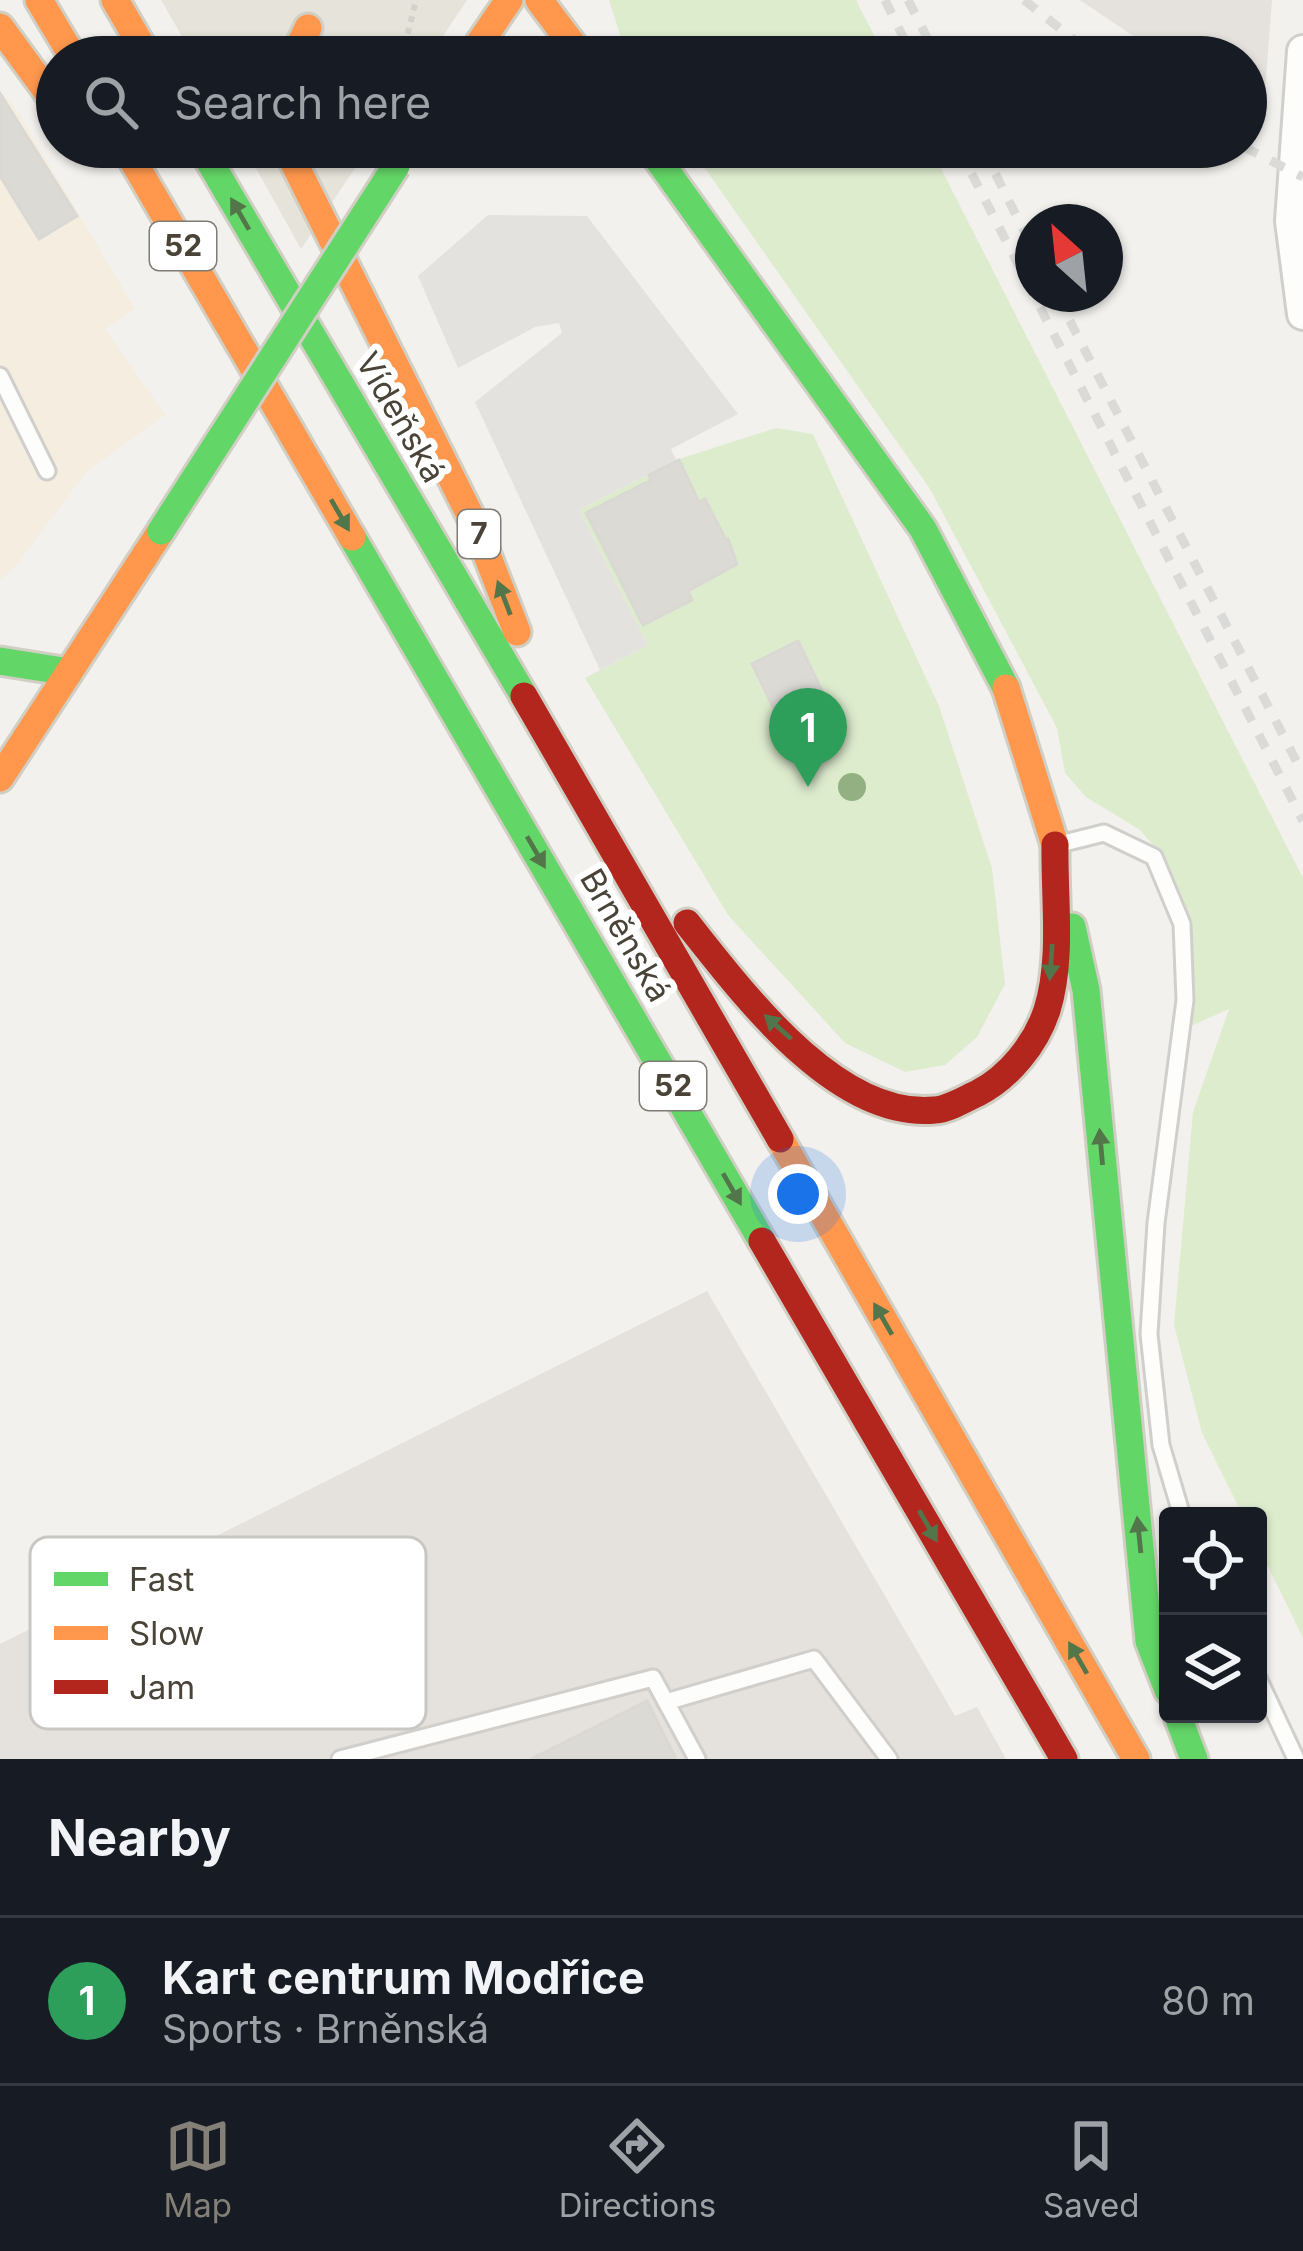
<!DOCTYPE html>
<meta charset="utf-8">
<style>
:root{--surface:#171b24;--page:#242831;--text:#f1f3f6;--muted:#9ea1a6;--line:#363941;--accent:#848077}
body{margin:0;font-family:Inter,sans-serif;background:var(--page);color:var(--text)}
.controls{position:absolute;right:36px;bottom:36px;display:grid;overflow:hidden;border-radius:12px;box-shadow:0 3px 9px #0004}
.controls button{width:108px;height:108px;display:grid;place-items:center;padding:0;border:0;border-bottom:3px solid var(--line);background:var(--surface);color:var(--text);font:60px sans-serif}
.compass{position:absolute;left:1015px;top:204px;width:108px;height:108px;border-radius:50%;background:var(--surface);box-shadow:0 3px 9px #0004;rotate:333deg}
.you{position:absolute;left:798px;top:1194px;width:42px;height:42px;margin:-30px;border:9px solid #fff;border-radius:50%;background:#1a73e8;box-shadow:0 0 0 18px #1a73e833}
.badge{display:grid;place-items:center;width:78px;height:78px;border-radius:50%;background:var(--accent);color:#fff;font-size:39px;font-weight:700}
.pin{position:absolute;translate:-50% -99px;filter:drop-shadow(0 3px 6px #0008)}
.pin::after{content:'';position:absolute;top:63px;width:42px;height:36px;background:inherit;clip-path:polygon(0 0,100% 0,50% 100%)}
.list{margin:0;padding:0;list-style:none}
h2{display:flex;justify-content:space-between;align-items:center;height:156px;margin:0;padding:0 48px;font-size:51px}
h2 small{font-size:39px;font-weight:400;color:var(--muted)}
.list li{display:grid;grid-template-columns:78px 1fr auto;gap:36px;align-items:center;box-sizing:border-box;height:168px;padding:0 48px;border-top:3px solid var(--line)}
.list b{display:block;font-size:45px;white-space:nowrap}
.list p{margin:0;font-size:39px;white-space:nowrap;color:var(--muted)}
.list em{font-size:39px;font-style:normal;color:var(--muted)}
.icon{flex:none;width:66px;height:66px;fill:none;stroke:currentColor;stroke-width:2;stroke-linecap:round;stroke-linejoin:round}
.map{position:relative;flex:none;width:1303px;height:1759px;overflow:hidden}
.search{position:absolute;background:var(--surface);box-shadow:0 3px 9px #0004;left:36px;right:36px;top:36px;height:132px;display:flex;align-items:center;gap:30px;box-sizing:border-box;padding:0 42px;border-radius:66px;color:var(--muted);font-size:45px}
.sheet{height:324px;background:var(--surface)}
nav{display:flex;justify-content:space-around;align-items:center;box-sizing:border-box;height:168px;border-top:3px solid var(--line);background:var(--surface);font-size:33px;color:var(--muted)}
nav a{display:grid;justify-items:center;gap:6px}
nav .on{color:var(--accent)}
.map>svg:first-child{display:block}
.residential{fill:#e6e3da}
.commercial{fill:#f4ede0}
.industrial{fill:#e5e1dc}
.green{fill:#deecce}
.parking{fill:#e4e2de}
.building{fill:#dcdad5;stroke:#dad8d3;stroke-width:3}
.lines{fill:none;stroke-linecap:round;stroke-linejoin:round}
.lane-casing{stroke:#d0cfcb;stroke-width:21}
.street-casing{stroke:#d0cfcb;stroke-width:36}
.fast-casing{stroke:#d1cec4;stroke-width:33}
.slow-casing{stroke:#d1cec4;stroke-width:33}
.jam-casing{stroke:#d1cec4;stroke-width:33}
.path{stroke:#d2d1cb;stroke-width:6;stroke-dasharray:6 6;stroke-linecap:butt}
.lane{stroke:#fdfdfc;stroke-width:15}
.street{stroke:#fdfdfc;stroke-width:30}
.fast{stroke:#63d668;stroke-width:27}
.slow{stroke:#ff974d;stroke-width:27}
.jam{stroke:#b3261e;stroke-width:27}
.rail{stroke:#dadad9;stroke-width:9;stroke-dasharray:15 15;stroke-linecap:butt}
.fast-bridge-casing{stroke:#d1cec4;stroke-width:33;stroke-linecap:butt}
.fast-bridge{stroke:#63d668;stroke-width:27}
.tree{fill:#93b082}
.oneway{fill:#527649}
.labels{text-anchor:middle;stroke-width:12;stroke-linejoin:round;paint-order:stroke}
.shield{fill:#fff;stroke:#807b74;stroke-width:3}
.shield-label{font-size:30px;font-weight:bold;fill:#494338}
.street-label{font-size:33px;fill:#494338;stroke:#fff}
.key{fill:#fff;stroke:#c8c7c3;stroke-width:3}
.key-label{font-size:33px;fill:#494338}
</style>
<div class="map">
<svg width="1303" height="1759" viewBox="0 0 1303 1759">
<rect width="100%" height="100%" fill="#f2f1ed"/>
<g class="residential">
<polygon points="161,0 467,0 429,57 194,57"/>
<polygon points="244,147 369,147 301,249"/>
</g>
<polygon class="commercial" points="0,91 18,112 135,309 105,329 165,415 87,471 14,568 0,579"/>
<g class="industrial">
<polygon points="1080,0 1272,0 1263,117 1246,107 1246,57 1165,57"/>
<polygon points="707,1291 955,1716 977,1707 1006,1759 0,1759 0,1644"/>
</g>
<g class="green">
<polygon points="609,0 856,0 885,57 627,57"/>
<polygon points="690,147 930,147 1303,878 1303,1638 1258,1546 1258,1516 1243,1516 1202,1433 1174,1325 1193,1112 1229,1009 1191,1026 1188,924 1164,858 1140,830 1086,797 1065,773 1057,728 930,489"/>
<polygon points="776,428 813,434 939,706 992,868 1005,984 977,1037 945,1065 905,1072 845,1043 728,915 585,678 648,645 579,510 676,460"/>
</g>
<polygon class="parking" points="488,215 587,216 738,414 671,449 676,460 579,510 648,645 600,670 475,402 562,333 559,323 535,327 458,368 418,276"/>
<g class="building">
<polygon points="1,95 77,216 39,239 0,176"/>
<polygon points="679,460 699,502 705,499 726,540 728,539 737,564 688,591 692,600 643,625 586,513 651,480 649,475"/>
<polygon points="798,641 837,722 819,730 808,705 779,719 752,664"/>
<polygon points="647,1701 676,1759 531,1759"/>
</g>
<g class="lines">
<g class="lane-casing">
<g id="lane">
<polyline points="0,376 47,471"/>
<polyline points="1064,843 1104,833 1154,857 1182,924 1185,1000 1156,1223 1149,1334 1161,1445 1182,1516"/>
<polyline points="1258,1678 1296,1759"/>
<polyline points="666,1702 814,1659 889,1759"/>
<polyline points="340,1759 653,1678 697,1759"/>
</g>
</g>
<g class="street-casing">
<polyline id="street" points="1303,51 1291,221 1303,314"/>
</g>
<g class="fast-casing">
<g id="fast">
<polyline points="201,147 524,696"/>
<polyline points="649,147 923,529 1006,688"/>
<polyline points="352,537 762,1241"/>
<polyline points="0,661 69,672"/>
<polyline points="1072,927 1086,990 1149,1641 1168,1690"/>
<polyline points="1177,1714 1194,1759"/>
</g>
</g>
<g class="slow-casing">
<g id="slow">
<polyline points="39,0 73,57"/>
<polyline points="115,0 148,57"/>
<polyline points="539,0 582,57"/>
<polyline points="0,27 57,105"/>
<polyline points="294,57 308,28"/>
<polyline points="470,57 509,0"/>
<polyline points="125,147 352,537"/>
<polyline points="286,147 477,529 517,632"/>
<polyline points="1006,688 1055,845"/>
<polyline points="0,778 161,531"/>
<polyline points="780,1139 1136,1759"/>
</g>
</g>
<g class="jam-casing">
<g id="jam">
<polyline points="524,696 780,1139"/>
<path d="M687 923C742 992 836 1120 935 1110 949 1109 965 1099 978 1093 1009 1077 1036 1044 1047 1010 1063 959 1054 898 1055 845"/>
<polyline points="762,1241 1064,1759"/>
</g>
</g>
<polyline class="path" points="402,57 416,0"/>
<use href="#lane" class="lane"/>
<use href="#street" class="street"/>
<use href="#fast" class="fast"/>
<use href="#slow" class="slow"/>
<use href="#jam" class="jam"/>
<g class="rail">
<polyline points="885,0 913,57"/>
<polyline points="908,0 937,57"/>
<polyline points="1024,0 1096,57"/>
<polyline points="958,147 1303,821"/>
<polyline points="982,147 1033,249"/>
<polyline points="1244,147 1303,177"/>
<polyline points="1056,294 1303,774"/>
</g>
<g class="fast-bridge-casing">
<polyline id="fast-bridge" points="161,531 396,166"/>
</g>
<use href="#fast-bridge" class="fast-bridge"/>
</g>
<circle class="tree" cx="852" cy="787" r="14"/>
<defs><path id="oneway-solid" d="M-6-.8H1V-3.2L6.5 0L1 3.2V.8H-6Z" transform="scale(3)"/></defs>
<g class="oneway">
<use href="#oneway-solid" transform="translate(240 214) rotate(-120)"/>
<use href="#oneway-solid" transform="translate(340 515) rotate(60)"/>
<use href="#oneway-solid" transform="translate(504 598) rotate(-111)"/>
<use href="#oneway-solid" transform="translate(536 852) rotate(60)"/>
<use href="#oneway-solid" transform="translate(1051 962) rotate(94)"/>
<use href="#oneway-solid" transform="translate(778 1027) rotate(-138)"/>
<use href="#oneway-solid" transform="translate(1101 1147) rotate(-95)"/>
<use href="#oneway-solid" transform="translate(732 1189) rotate(60)"/>
<use href="#oneway-solid" transform="translate(883 1319) rotate(-120)"/>
<use href="#oneway-solid" transform="translate(928 1526) rotate(60)"/>
<use href="#oneway-solid" transform="translate(1139 1535) rotate(-96)"/>
<use href="#oneway-solid" transform="translate(1078 1658) rotate(-120)"/>
</g>
<g class="labels">
<g class="shield">
<rect x="150" y="222" width="66" height="48" rx="9"/>
<rect x="458" y="510" width="42" height="48" rx="9"/>
<rect x="640" y="1062" width="66" height="48" rx="9"/>
</g>
<g class="shield-label">
<text x="183" y="256">52</text>
<text x="479" y="544">7</text>
<text x="673" y="1096">52</text>
</g>
<g class="street-label">
<text transform="translate(401 417) rotate(60)" y="12">Vídeňská</text>
<text transform="translate(626 935) rotate(60)" y="12">Brněnská</text>
</g>
</g>
<rect x="30" y="1537" width="396" height="192" rx="18" class="key"/>
<rect x="54" y="1572" width="54" height="14" fill="#63d668"/>
<rect x="54" y="1626" width="54" height="14" fill="#ff974d"/>
<rect x="54" y="1680" width="54" height="14" fill="#b3261e"/>
<g class="key-label">
<text x="129" y="1591">Fast</text>
<text x="129" y="1645">Slow</text>
<text x="129" y="1699">Jam</text>
</g>
</svg>
<div class="controls">
<button><svg class="icon" aria-label="locate" viewBox="0 0 24 24"><circle cx="12" cy="12" r="6"/><path d="M12 2v4M12 18v4M2 12h4M18 12h4"/></svg></button>
<button><svg class="icon" aria-label="layers" viewBox="0 0 24 24"><path d="M12 4l9 5-9 5-9-5zM3 14l9 5 9-5"/></svg></button>
</div>
<svg class="compass" viewBox="-18 -18 36 36"><path d="M0-13l5 13h-10z" fill="#e53935"/><path d="M0 13l5-13h-10z" fill="#9ea1a6"/></svg>
<div class="you"></div>
<div class="pin badge" style="left:808px;top:787px;background:#2e9e5b">1</div>
<div class="search"><svg class="icon" aria-label="search" viewBox="0 0 24 24"><circle cx="10" cy="10" r="6"/><path d="M15 15l6 6"/></svg>Search here</div>
</div>
<section class="sheet">
<h2>Nearby<small></small></h2>
<ul class="list">
<li><span class="badge" style="background:#2e9e5b">1</span><div><b>Kart centrum Modřice</b><p>Sports · Brněnská</p></div><em>80 m</em></li>
</ul>
</section>
<nav>
<a class="on"><svg class="icon" aria-label="map" viewBox="0 0 24 24"><path d="M3 6l6-2 6 2 6-2v14l-6 2-6-2-6 2zM9 4v14M15 6v14"/></svg>Map</a>
<a><svg class="icon" aria-label="directions" viewBox="0 0 24 24"><path d="M12 3l9 9-9 9-9-9zM9 14v-3h6M13 9l2 2-2 2"/></svg>Directions</a>
<a><svg class="icon" aria-label="saved" viewBox="0 0 24 24"><path d="M7 4h10v16l-5-4-5 4z"/></svg>Saved</a>
</nav>
